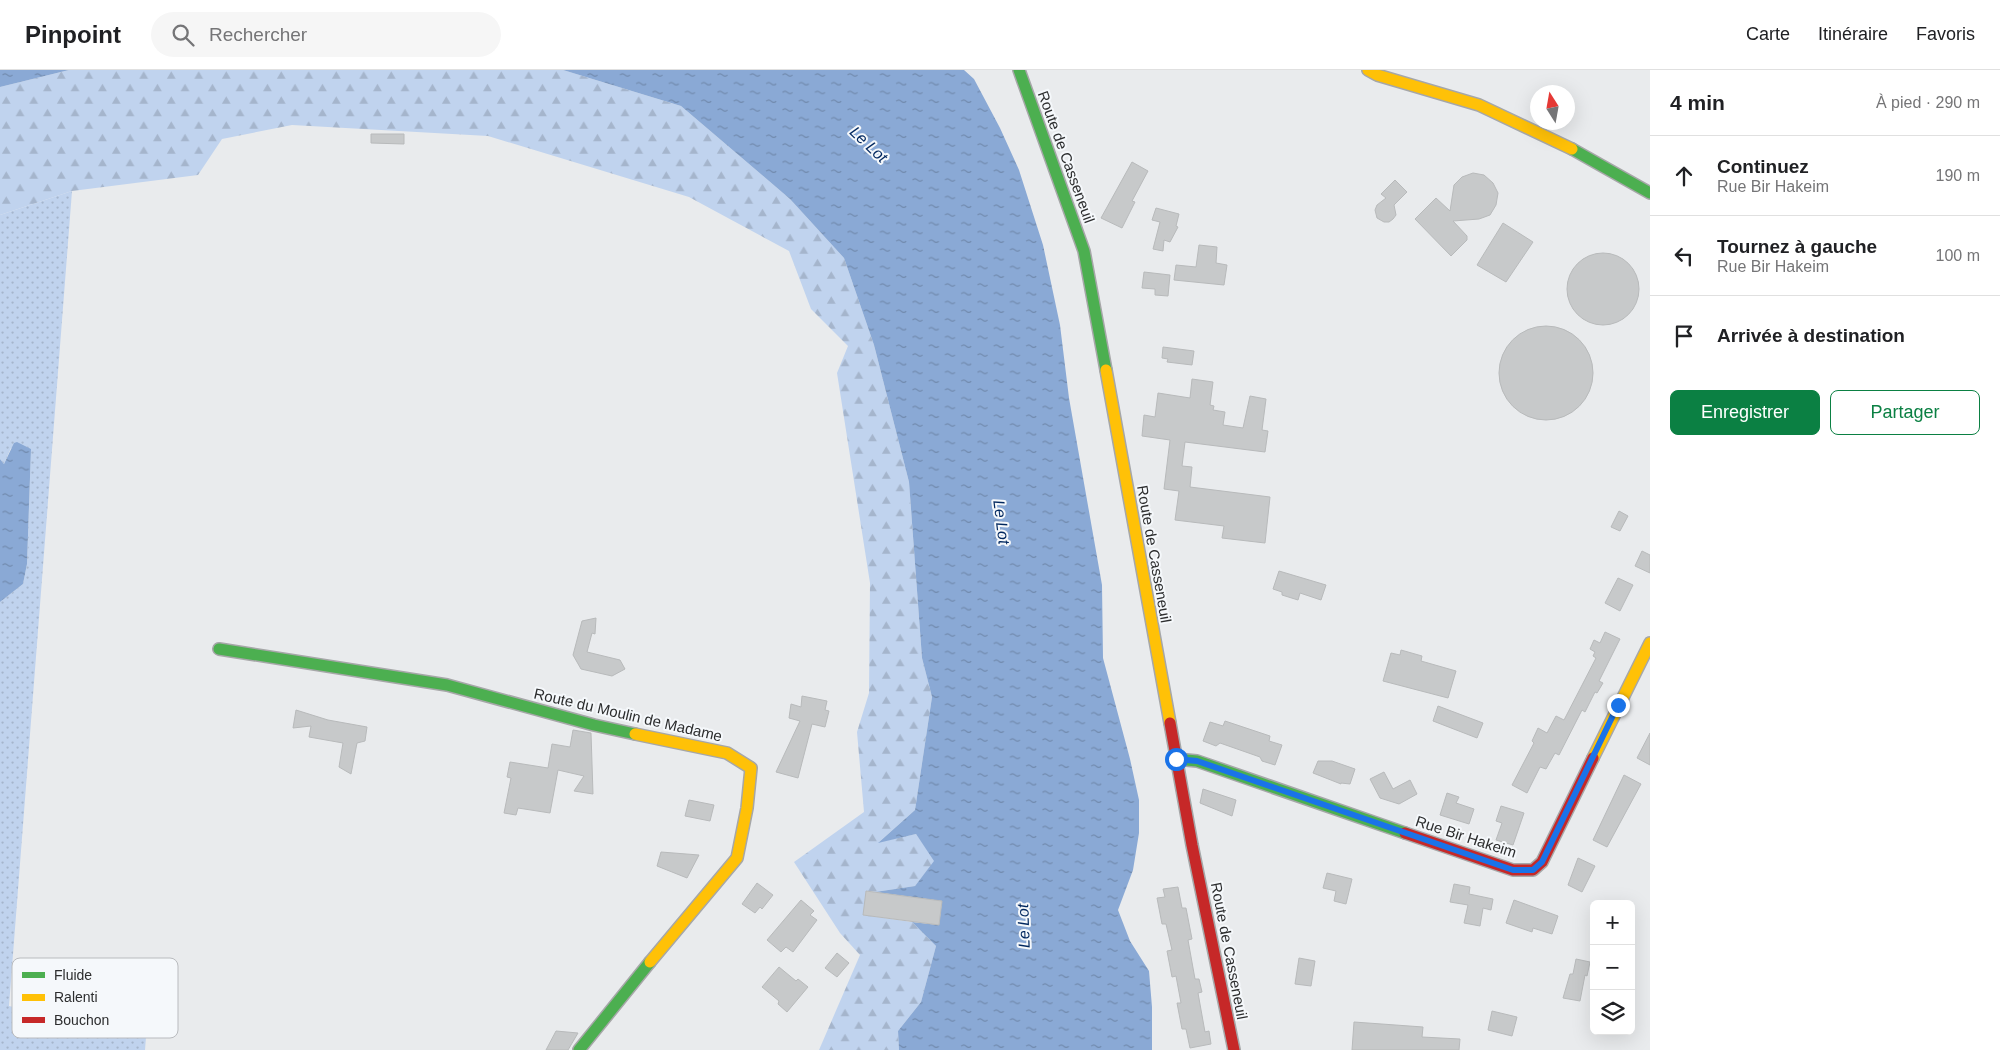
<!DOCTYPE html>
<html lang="fr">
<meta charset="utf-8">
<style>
:root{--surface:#fff;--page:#f6f6f6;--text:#202124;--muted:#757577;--line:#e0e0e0;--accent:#0b8043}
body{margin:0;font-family:Arial,sans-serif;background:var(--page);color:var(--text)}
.controls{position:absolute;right:15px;bottom:15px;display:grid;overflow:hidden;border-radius:8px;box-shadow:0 5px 20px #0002}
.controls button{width:45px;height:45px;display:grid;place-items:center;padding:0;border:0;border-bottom:1px solid var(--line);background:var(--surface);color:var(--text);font:25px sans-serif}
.compass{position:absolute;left:1530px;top:15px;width:45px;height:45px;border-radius:50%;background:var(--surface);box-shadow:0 5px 20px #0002;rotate:349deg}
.stop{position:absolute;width:15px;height:15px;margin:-11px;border:4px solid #1a73e8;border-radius:50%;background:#fff}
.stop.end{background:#1a73e8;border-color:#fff;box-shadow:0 1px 5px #0008}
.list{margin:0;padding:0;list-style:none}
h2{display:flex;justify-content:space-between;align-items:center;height:65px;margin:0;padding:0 20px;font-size:21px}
h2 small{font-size:16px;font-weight:400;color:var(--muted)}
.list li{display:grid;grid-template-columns:32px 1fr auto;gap:15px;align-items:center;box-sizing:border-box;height:80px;padding:0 20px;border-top:1px solid var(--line)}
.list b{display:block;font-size:19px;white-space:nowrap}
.list p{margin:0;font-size:16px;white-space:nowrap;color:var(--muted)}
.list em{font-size:16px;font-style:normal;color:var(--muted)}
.actions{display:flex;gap:10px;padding:15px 20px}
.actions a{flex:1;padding:11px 0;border:1px solid var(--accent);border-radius:8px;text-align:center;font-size:18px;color:var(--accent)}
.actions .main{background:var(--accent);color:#fff}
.icon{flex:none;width:28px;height:28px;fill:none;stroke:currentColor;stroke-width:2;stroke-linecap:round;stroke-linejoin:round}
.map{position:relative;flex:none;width:1650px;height:980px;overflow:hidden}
header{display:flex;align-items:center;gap:30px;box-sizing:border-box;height:70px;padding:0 25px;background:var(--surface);border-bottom:1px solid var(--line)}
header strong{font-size:24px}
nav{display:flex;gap:28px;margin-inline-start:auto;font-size:18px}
.search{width:350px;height:45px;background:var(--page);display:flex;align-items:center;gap:12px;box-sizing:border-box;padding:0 18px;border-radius:28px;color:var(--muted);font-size:19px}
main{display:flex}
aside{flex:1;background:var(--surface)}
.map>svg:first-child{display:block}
.grass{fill:url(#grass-dots)}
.forest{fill:url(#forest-firs)}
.water{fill:url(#water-ripples)}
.building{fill:#c7c9ca;stroke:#b8babb}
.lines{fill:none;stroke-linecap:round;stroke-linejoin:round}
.fast-casing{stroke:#a6a7a8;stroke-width:14}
.slow-casing{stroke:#a6a7a8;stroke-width:14}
.jam-casing{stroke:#a6a7a8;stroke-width:14}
.fast{stroke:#4caf50;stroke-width:11}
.slow{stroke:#ffc107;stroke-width:11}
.jam{stroke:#c62828;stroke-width:11}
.route{stroke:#1a73e8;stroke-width:6}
.labels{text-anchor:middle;stroke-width:4;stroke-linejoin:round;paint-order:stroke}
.street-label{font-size:15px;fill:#2c2d2e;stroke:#f5f8fb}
.water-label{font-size:16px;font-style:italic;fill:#00275f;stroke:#f5f8fb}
.key{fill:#f5f8fb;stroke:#b9bbbe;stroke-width:1}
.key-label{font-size:14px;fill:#2c2d2e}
</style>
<header>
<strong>Pinpoint</strong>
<div class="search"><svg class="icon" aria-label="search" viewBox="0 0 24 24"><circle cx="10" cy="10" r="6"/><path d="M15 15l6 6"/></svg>Rechercher</div>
<nav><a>Carte</a><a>Itinéraire</a><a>Favoris</a></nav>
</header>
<main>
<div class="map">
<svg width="1650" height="980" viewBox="0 0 1650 980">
<defs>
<pattern id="grass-dots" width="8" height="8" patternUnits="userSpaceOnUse" patternTransform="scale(1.25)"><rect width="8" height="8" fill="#c0d3ee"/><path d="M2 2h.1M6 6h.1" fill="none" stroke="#a5b5cc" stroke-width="1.8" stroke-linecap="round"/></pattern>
<pattern id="forest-firs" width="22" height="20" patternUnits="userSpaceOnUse" patternTransform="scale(1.25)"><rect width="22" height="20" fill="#c0d3ee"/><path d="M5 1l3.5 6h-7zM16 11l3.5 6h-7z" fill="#a5b5cc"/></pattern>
<pattern id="water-ripples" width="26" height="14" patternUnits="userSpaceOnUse" patternTransform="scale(1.25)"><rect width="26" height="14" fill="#8aa9d5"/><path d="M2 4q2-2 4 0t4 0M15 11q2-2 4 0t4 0" fill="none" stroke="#718aad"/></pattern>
</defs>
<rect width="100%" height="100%" fill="#e9ebed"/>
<polygon class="grass" points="72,121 9,936 146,967 145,980 0,980 0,532 23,514 27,494 31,379 11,378 4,394 0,389 0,145"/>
<polygon class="forest" points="69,0 563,0 681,36 790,129 844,188 874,275 909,412 922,588 932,627 915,740 879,772 916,764 935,791 915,816 875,822 866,821 864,845 912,852 936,876 921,932 898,961 899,980 819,980 860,885 840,863 794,792 864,742 857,662 869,623 870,513 837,303 848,276 811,239 789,181 689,127 488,66 292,55 222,69 198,105 72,121 0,145 0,17"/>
<g class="water">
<polygon points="0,0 69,0 0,17"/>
<polygon points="563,0 964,0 974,9 1000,58 1019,100 1043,175 1060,255 1069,328 1102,515 1103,588 1130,689 1139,730 1139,763 1133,800 1118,840 1130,871 1149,901 1152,937 1152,980 899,980 898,961 921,932 936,876 912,852 939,855 942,831 875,822 915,816 934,791 916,764 878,773 915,740 932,627 922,588 909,412 874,275 844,188 790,129 681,36"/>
<polygon points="17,372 31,379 27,494 23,514 0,532 0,389 4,394 14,373"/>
</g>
<g class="building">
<polygon points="371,64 404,64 404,74 371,73"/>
<polygon points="1132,92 1148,101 1132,131 1135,132 1122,158 1101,148"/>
<polygon points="1473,103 1484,105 1493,113 1498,123 1496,135 1490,145 1479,149 1453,151 1467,166 1467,170 1451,186 1415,149 1436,128 1450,141 1454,115 1462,107"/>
<polygon points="1395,110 1407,122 1394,135 1396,145 1393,149 1389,152 1384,152 1377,148 1375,140 1377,135 1386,128 1381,124"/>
<polygon points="1156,138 1179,144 1176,156 1178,157 1170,172 1164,170 1163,181 1153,179 1160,152 1152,150"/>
<polygon points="1503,153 1533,172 1506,212 1477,195"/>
<polygon points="1199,175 1217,177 1216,193 1227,195 1224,215 1174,210 1176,195 1196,197"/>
<circle cx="1603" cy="219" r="36"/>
<polygon points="1144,202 1170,205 1168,226 1155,225 1155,219 1142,218"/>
<circle cx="1546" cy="303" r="47"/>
<polygon points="1163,277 1194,281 1192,295 1167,292 1168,289 1162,288"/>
<polygon points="1192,309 1213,312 1210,335 1214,336 1213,340 1225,342 1223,355 1243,358 1250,326 1266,329 1262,360 1268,361 1265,382 1185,372 1182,396 1192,397 1190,417 1270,427 1265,473 1222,468 1224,456 1175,450 1179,421 1164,419 1170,370 1142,366 1144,345 1155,347 1158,323 1190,328"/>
<polygon points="1619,441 1628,446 1620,461 1611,457"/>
<polygon points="1642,481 1650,485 1650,503 1635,496"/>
<polygon points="1279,501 1326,515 1321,530 1300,523 1298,530 1282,525 1282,522 1273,519"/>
<polygon points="1618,508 1633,515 1620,541 1605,533"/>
<polygon points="596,548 595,564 592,563 587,582 620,590 625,599 612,606 581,599 573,585 582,551"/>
<polygon points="1605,562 1620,569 1599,611 1603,613 1597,623 1595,622 1585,642 1582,640 1559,685 1555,683 1546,699 1540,697 1527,723 1512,715 1534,673 1532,671 1538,658 1547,663 1556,646 1564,650 1596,588 1593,586 1595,582 1590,579 1594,570 1600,573"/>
<polygon points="1401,580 1422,586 1421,591 1456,601 1448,628 1383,611 1391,583 1400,585"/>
<polygon points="802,626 827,631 825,640 829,641 825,657 812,654 798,708 776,702 800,651 789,648 791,634 801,637"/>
<polygon points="1438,636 1483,653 1477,668 1433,651"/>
<polygon points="296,640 328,650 367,657 365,671 357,673 351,704 339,697 343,673 309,667 311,656 293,658"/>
<polygon points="1225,651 1270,666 1269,671 1282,675 1275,695 1262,691 1260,687 1220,673 1216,676 1203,671 1210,652 1223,656"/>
<polygon points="573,660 591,663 593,724 574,721 584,706 558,700 550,743 518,738 516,745 504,743 511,708 507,707 510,692 548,698 552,674 570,677"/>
<polygon points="1650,663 1650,695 1637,688"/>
<polygon points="1318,691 1332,691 1355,699 1350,714 1341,713 1341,714 1313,703"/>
<polygon points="1384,702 1393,719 1410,710 1417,724 1399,734 1380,728 1370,709"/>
<polygon points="1624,705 1641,714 1607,777 1593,770"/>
<polygon points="1203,719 1236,730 1232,746 1200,733"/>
<polygon points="1447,723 1459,727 1456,733 1474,739 1469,754 1440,745"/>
<polygon points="689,730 714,735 710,751 685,746"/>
<polygon points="1501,736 1524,743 1513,775 1496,770 1502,753 1496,751"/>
<polygon points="661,782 699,785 687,808 657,796"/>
<polygon points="1578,788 1595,796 1582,822 1568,815"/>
<polygon points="1327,803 1352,809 1346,834 1334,831 1336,821 1323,818"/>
<polygon points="757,813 773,825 762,839 760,837 755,843 742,834"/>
<polygon points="1454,814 1470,817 1469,824 1493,829 1491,840 1483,838 1480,856 1464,853 1468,835 1450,832"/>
<polygon points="1178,817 1182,838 1186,838 1192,869 1188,870 1195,909 1199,909 1202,922 1198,923 1205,962 1209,961 1211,974 1190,978 1186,959 1182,959 1177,933 1181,933 1176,906 1172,907 1167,881 1172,880 1166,854 1162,854 1157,828 1165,827 1163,819"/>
<polygon points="866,821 942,831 939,855 863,845"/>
<polygon points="801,830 814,841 810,845 817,850 793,882 786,877 781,882 767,870"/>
<polygon points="1514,830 1558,846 1552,864 1533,858 1532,862 1506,853"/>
<polygon points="837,883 849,893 837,907 825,898"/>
<polygon points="1299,888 1315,891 1311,916 1295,914"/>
<polygon points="1576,889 1590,892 1587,906 1585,905 1580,931 1563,928 1570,904 1573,904"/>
<polygon points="779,897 796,911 798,909 808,917 787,942 778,934 779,931 762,917"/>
<polygon points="1492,941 1517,947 1512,966 1488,960"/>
<polygon points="1354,952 1423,957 1422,967 1460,969 1459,980 1352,980"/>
<polygon points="556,961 578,963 568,980 546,980"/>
</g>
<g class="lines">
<g class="fast-casing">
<g id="fast">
<polyline points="1019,0 1084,181 1106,300"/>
<polyline points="1572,79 1650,123"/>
<polyline points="219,579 447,615 594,655 635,664"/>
<polyline points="1176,689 1197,691 1405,763"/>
<polyline points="579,980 650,892"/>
</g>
</g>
<g class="slow-casing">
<g id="slow">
<polyline points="1368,0 1377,5 1479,35 1572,79"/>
<polyline points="1106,300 1170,653"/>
<polyline points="635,664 727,683 751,698 747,738 737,788 650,892"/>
<polyline points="1593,688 1650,573"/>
</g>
</g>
<g class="jam-casing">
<g id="jam">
<polyline points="1170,653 1192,775 1234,980"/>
<polyline points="1405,763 1513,800 1533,800 1542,792 1593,688"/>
</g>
</g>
<use href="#fast" class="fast"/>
<use href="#slow" class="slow"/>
<use href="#jam" class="jam"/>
</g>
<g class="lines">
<polyline class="route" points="1176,689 1197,691 1513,800 1533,800 1542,792 1618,635"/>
</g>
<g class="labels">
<g class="street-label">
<text transform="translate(1066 87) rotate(70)" y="5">Route de Casseneuil</text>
<text transform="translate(1154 484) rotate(80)" y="5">Route de Casseneuil</text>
<text transform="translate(628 645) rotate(13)" y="5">Route du Moulin de Madame</text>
<text transform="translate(1466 767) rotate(18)" y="5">Rue Bir Hakeim</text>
<text transform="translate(1229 881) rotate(79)" y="5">Route de Casseneuil</text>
</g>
<g class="water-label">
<text transform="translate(869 74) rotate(43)" y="6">Le Lot</text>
<text transform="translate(1002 452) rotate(83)" y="6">Le Lot</text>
<text transform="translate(1023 856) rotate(-92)" y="6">Le Lot</text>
</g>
</g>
<rect x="12" y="888" width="166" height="80" rx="8" class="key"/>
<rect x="22" y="902" width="23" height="6" fill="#4caf50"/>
<rect x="22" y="924" width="23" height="7" fill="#ffc107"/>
<rect x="22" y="947" width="23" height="6" fill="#c62828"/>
<g class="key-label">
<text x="54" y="910">Fluide</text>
<text x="54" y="932">Ralenti</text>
<text x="54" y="955">Bouchon</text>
</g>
</svg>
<div class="controls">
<button>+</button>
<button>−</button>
<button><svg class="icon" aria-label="layers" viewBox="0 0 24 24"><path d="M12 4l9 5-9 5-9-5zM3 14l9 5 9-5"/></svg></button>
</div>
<svg class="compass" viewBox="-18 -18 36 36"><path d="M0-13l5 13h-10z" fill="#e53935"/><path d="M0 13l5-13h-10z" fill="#757577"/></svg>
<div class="stop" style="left:1176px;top:689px"></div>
<div class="stop end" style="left:1618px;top:635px"></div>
</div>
<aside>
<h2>4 min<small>À pied · 290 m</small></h2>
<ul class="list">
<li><svg class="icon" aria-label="ahead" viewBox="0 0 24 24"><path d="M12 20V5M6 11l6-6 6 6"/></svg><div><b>Continuez</b><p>Rue Bir Hakeim</p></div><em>190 m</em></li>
<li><svg class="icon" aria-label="left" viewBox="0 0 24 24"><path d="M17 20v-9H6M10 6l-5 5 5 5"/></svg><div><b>Tournez à gauche</b><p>Rue Bir Hakeim</p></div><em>100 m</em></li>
<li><svg class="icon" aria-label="arrive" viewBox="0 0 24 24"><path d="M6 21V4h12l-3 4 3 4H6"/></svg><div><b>Arrivée à destination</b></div></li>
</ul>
<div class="actions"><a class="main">Enregistrer</a><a>Partager</a></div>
</aside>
</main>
